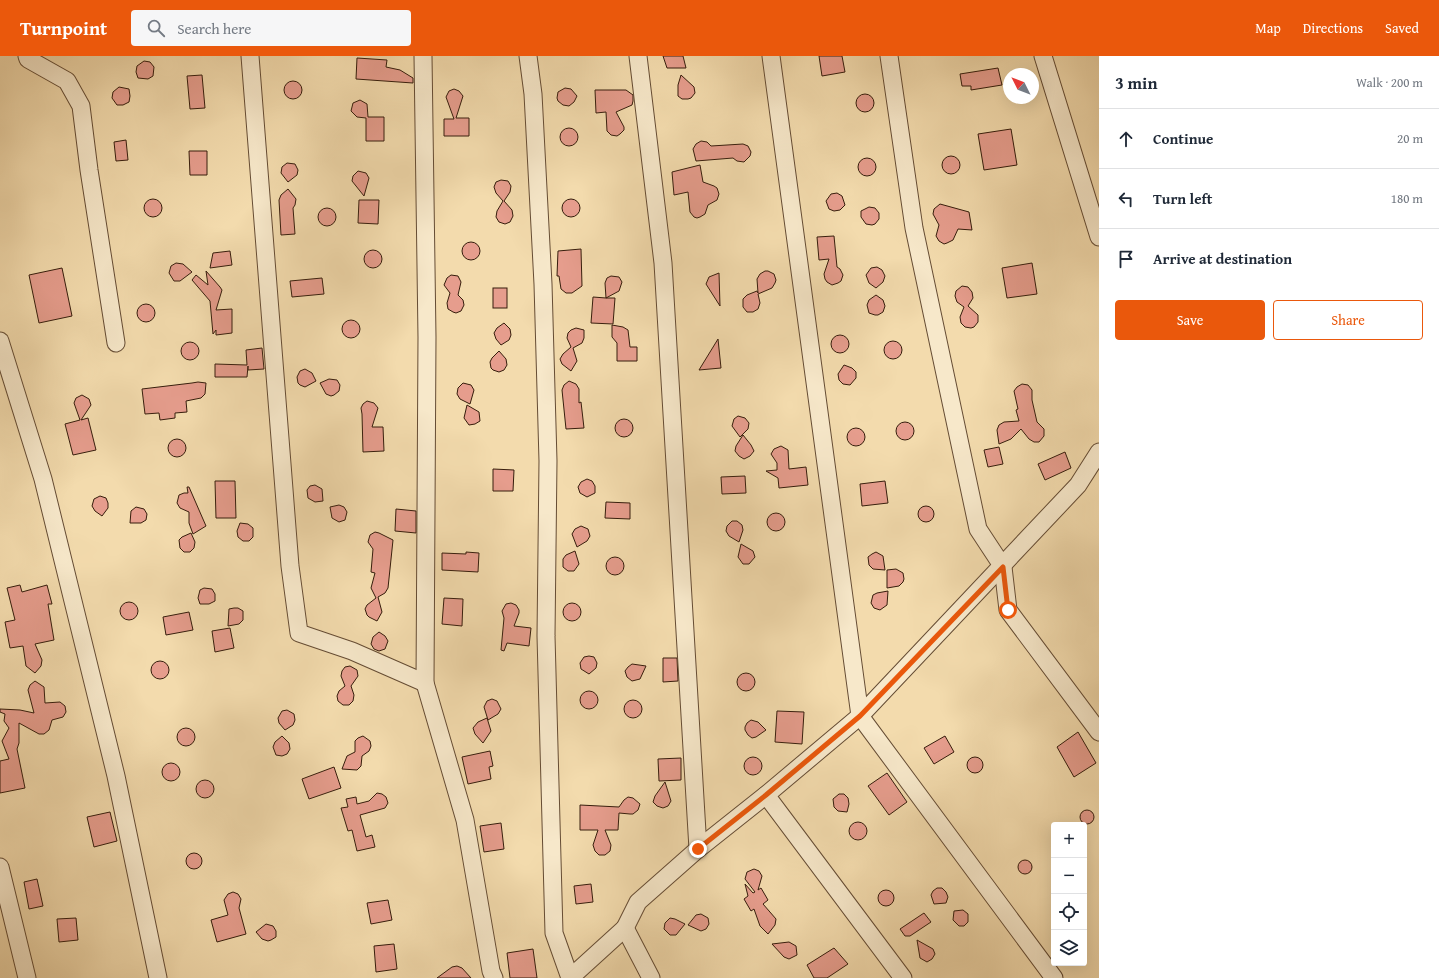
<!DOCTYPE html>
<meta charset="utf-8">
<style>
:root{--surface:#fff;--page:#f6f6f7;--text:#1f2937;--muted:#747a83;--line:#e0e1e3;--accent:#ea580c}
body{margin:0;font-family:"Gentium Book Plus",serif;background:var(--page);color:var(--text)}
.controls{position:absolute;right:12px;bottom:12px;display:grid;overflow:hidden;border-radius:4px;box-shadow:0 4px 16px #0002}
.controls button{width:36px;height:36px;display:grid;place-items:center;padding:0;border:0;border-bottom:1px solid var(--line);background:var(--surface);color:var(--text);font:20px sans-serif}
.compass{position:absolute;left:1003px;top:12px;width:36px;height:36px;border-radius:50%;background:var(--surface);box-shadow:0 4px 16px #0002;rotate:312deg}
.stop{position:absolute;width:12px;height:12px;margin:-9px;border:3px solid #ea580c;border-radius:50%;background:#fff}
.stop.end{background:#ea580c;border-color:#fff;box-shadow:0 1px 4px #0008}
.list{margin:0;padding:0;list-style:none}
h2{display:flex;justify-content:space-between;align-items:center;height:52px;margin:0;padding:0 16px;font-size:17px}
h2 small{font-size:13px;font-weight:400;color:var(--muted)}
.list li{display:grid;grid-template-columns:26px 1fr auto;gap:12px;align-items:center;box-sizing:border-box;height:60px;padding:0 16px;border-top:1px solid var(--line)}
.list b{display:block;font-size:15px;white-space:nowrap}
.list em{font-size:13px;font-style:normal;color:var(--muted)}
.actions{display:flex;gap:8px;padding:12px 16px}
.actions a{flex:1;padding:9px 0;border:1px solid var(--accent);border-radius:4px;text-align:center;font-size:14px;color:var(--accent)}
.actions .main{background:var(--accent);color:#fff}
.icon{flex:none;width:22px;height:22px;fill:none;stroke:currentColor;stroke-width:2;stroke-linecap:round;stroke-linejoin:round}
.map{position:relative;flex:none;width:1099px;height:922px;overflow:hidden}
header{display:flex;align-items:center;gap:24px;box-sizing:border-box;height:56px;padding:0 20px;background:var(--accent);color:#fff}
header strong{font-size:19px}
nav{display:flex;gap:22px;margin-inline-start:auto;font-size:14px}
.search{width:280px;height:36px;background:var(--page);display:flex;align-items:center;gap:10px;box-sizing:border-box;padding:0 14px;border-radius:4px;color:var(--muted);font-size:15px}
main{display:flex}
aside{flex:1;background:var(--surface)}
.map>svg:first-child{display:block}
.building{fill:#e69d8d;stroke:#361d0c}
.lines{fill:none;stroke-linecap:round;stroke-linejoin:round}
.street-casing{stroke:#654c34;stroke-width:19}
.street{stroke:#f7e8ca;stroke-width:17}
.route{stroke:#ea580c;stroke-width:5}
</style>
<header>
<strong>Turnpoint</strong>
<div class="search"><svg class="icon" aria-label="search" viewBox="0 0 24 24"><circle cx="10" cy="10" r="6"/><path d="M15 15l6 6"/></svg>Search here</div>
<nav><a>Map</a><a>Directions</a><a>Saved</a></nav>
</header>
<main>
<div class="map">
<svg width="1099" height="922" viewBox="0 0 1099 922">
<rect width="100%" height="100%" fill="#f3dbad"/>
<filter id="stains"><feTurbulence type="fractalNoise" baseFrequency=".005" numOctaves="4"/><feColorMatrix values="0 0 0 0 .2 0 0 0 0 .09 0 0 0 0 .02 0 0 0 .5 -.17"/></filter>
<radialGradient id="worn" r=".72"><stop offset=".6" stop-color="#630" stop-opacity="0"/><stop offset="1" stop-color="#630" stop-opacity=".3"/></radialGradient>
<g class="building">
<polygon points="663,0 683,0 686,12 667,12"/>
<polygon points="819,0 842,0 845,16 822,20"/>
<polygon points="357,2 387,4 386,11 400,14 413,22 413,27 356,23"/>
<polygon points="144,5 150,6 154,11 153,20 148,23 138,22 136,16 137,10"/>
<polygon points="998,12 1002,29 971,34 971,30 962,30 960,18"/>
<polygon points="202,19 205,52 190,53 187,20"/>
<polygon points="681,19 694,31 695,37 691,42 688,43 682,43 678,40 678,29"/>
<circle cx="293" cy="34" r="9"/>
<polygon points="119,31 129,33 130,40 129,46 123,49 117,49 112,42 113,36"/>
<polygon points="565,32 571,33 577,40 574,46 569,50 563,49 558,45 557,42 558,36"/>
<polygon points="454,33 459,35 463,40 456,62 469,62 469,80 444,80 444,63 454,63 446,41 449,35"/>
<polygon points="595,34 626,34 633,39 633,45 632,49 616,56 624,71 624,74 620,78 617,80 611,79 607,75 606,56 596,57"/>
<circle cx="865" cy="47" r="9"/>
<polygon points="360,44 367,48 368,61 384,61 384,85 366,85 366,62 357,61 351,55 353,47"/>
<circle cx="569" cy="81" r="9"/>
<polygon points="1011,73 1017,109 984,114 978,78"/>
<polygon points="126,84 128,104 116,105 114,86"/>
<polygon points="701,85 707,86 711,90 743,88 748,90 751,96 750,100 744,106 737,105 733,102 696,105 693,93 696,88"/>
<polygon points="189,95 207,95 207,119 190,119"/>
<circle cx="951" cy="109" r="9"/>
<circle cx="867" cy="111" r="9"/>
<polygon points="287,107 295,108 298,114 297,119 288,126 281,117 282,111"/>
<polygon points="700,109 703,126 714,130 717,132 719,138 717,144 708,149 705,158 700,161 697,162 694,161 690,156 688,136 674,139 672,116"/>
<polygon points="358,115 366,117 369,122 364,140 352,125 353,120"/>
<polygon points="501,124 508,125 511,130 510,136 504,145 512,154 513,160 510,166 505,168 499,166 496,161 497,155 503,145 496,137 494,131 496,126"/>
<polygon points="288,133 296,143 295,149 293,152 295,178 281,179 279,144 281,139"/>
<polygon points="837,137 842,140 845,149 840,154 834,155 829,153 826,145 831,138"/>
<circle cx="153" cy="152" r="9"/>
<circle cx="571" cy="152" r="9"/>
<polygon points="359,144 379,144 378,168 358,167"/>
<polygon points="940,148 969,156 972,174 958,173 953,184 947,187 944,188 939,185 936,180 939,169 933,158 934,153"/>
<polygon points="869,151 875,152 879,157 879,163 875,168 872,169 866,168 861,161 861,155"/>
<circle cx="327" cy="161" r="9"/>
<polygon points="834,180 837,211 840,213 843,219 841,225 838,227 832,229 827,226 825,223 824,218 829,203 819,204 817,181"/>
<circle cx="471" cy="195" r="9"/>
<polygon points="581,193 582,230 572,237 566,237 561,233 559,220 557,220 558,195"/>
<circle cx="373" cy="203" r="9"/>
<polygon points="230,195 232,209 210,212 213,197"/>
<polygon points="176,207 183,208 192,216 180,225 174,225 169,217 171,210"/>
<polygon points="1032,207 1037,238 1007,242 1002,212"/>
<polygon points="877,211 882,214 885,220 883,226 876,232 869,227 866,219 871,212"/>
<polygon points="62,212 72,260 39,267 29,219"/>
<polygon points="206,215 220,231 222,234 216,254 232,253 232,277 216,279 216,274 213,278 210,245 192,224 196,219 208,229"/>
<polygon points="765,215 768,215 774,218 776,224 775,227 772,232 758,238 760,247 758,253 753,256 747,256 743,251 743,243 747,239 757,235 758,237 757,223 760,218"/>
<polygon points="719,217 720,250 706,228 709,221"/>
<polygon points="451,219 458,220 461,226 458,239 463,244 464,249 461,255 456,257 453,256 448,253 447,247 450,237 444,229 447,222"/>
<polygon points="611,220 619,221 622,226 619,235 606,242 615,242 613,268 591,267 593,241 606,242 605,227 607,222"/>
<polygon points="322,222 324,238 292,241 290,225"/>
<polygon points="962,230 968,231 972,236 973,242 968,250 978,259 978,266 974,271 971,272 965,271 961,267 960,261 964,251 957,246 955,240 956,235"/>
<rect x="493" y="232" width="14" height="20"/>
<polygon points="876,239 883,244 885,250 883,256 878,259 875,259 869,257 867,249 869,244"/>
<circle cx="146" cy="257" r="9"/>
<circle cx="351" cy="273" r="9"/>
<polygon points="504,267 510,273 511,279 509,284 501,289 496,283 494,277 497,272"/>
<polygon points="612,269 623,271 628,274 630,291 637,291 637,305 617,305 617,287 612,281"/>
<polygon points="576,272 584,274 584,282 582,287 573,292 577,305 571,315 562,308 560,303 563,298 571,291 567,282 568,277 571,274"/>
<circle cx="840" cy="288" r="9"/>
<polygon points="718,283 721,312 699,314"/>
<circle cx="893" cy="294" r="9"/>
<circle cx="190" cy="295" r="9"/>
<polygon points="262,292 264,313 248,314 248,310 247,321 215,321 215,308 247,309 246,294"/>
<polygon points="499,295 506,303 507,309 504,314 499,316 493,314 491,312 490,306 492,302"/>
<polygon points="844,309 852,312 856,316 856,322 850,329 843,328 839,324 838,318"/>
<polygon points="305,313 312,317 316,325 305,331 300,329 298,327 297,321 300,315"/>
<polygon points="329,323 337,324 340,329 339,335 334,339 331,340 326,338 320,327"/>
<polygon points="569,325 576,328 579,333 579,347 581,346 584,372 566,373 562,334 564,329"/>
<polygon points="198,326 206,327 205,338 201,342 186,345 187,356 175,357 175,362 160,364 159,357 145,358 142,333 192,327"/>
<polygon points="463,327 471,329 474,334 470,348 460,343 457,338 458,332"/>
<polygon points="1022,328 1028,329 1032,334 1032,344 1037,366 1044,373 1044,380 1039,386 1034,386 1029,383 1021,373 1011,383 999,388 997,374 999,369 1004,366 1019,365 1016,354 1018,353 1014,335 1017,331"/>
<polygon points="82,339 89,343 91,349 81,364 88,362 96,394 73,399 65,368 80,364 74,347 76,342"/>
<polygon points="367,345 374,347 378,352 372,371 383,371 384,395 363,396 362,358 361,352 363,348"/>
<polygon points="467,349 479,356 480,365 475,368 469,369 464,362"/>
<polygon points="738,360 745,362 749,367 748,373 740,381 732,370 734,363"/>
<circle cx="624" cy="372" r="9"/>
<circle cx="905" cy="375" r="9"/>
<circle cx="856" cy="381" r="9"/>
<polygon points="743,379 751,389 754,395 750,400 744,403 739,400 735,395 736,390"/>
<circle cx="177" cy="392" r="9"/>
<polygon points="781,390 788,394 789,413 806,411 808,429 779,432 778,422 766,415 777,414 777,407 771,398 774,393"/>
<polygon points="999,391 1003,408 988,411 984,394"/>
<polygon points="1065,396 1071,412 1045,424 1038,408"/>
<polygon points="493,413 514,414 513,435 493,435"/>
<polygon points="745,420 746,437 722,438 721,421"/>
<polygon points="587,423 592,425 595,430 595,437 587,441 580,437 578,431 581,426"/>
<polygon points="215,425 235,425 236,462 216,462"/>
<polygon points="885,425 888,447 862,450 860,428"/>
<polygon points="315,429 322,433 323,445 315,446 308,442 307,434 310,430"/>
<polygon points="187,431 189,431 206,470 193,478 189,467 189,456 180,452 177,447 179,439 184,437 188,437"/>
<polygon points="100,440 106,442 108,447 108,452 102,460 95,455 92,450 94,443"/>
<polygon points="606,446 630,447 630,463 605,462"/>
<polygon points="339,449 344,451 347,456 345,464 339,466 332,462 330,451"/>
<circle cx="926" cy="458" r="8"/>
<polygon points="136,451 144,453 147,458 146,464 141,467 130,467 131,455"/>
<polygon points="396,453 416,455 416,477 395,475"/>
<circle cx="776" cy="466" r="9"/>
<polygon points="732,465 737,465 742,469 743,474 739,486 729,480 726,475 727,470"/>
<polygon points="240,467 248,468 253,472 253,481 249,485 243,485 238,481 237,475"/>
<polygon points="581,470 588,473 590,480 587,485 577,491 572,478 575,473"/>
<polygon points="375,476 379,477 393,484 388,532 385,537 378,541 382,556 377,565 369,561 367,559 365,553 367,549 376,542 371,532 375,517 371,516 373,493 368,486 370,479"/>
<polygon points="191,477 195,486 194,492 190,496 184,496 180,492 179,484 182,481"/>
<polygon points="741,488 753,495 755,501 749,508 743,508 738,501"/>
<polygon points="575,495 579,508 574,515 568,515 563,511 563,503 566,499"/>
<polygon points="466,496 479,497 478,516 442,514 442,497 466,498"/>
<polygon points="876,496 883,500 885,514 873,513 869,509 868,501 872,498"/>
<circle cx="615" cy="510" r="9"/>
<polygon points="896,513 903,517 904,523 903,526 899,530 887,532 887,514"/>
<polygon points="20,529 22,536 47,529 52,548 48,548 54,584 35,588 42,604 41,610 35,617 26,610 23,590 10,592 5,566 15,564 7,532"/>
<polygon points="204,532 212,533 215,538 215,545 209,548 200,548 198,542 200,534"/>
<polygon points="888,535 887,549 880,554 874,552 871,547 873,539 877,537"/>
<polygon points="444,542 463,543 462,570 442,568"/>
<circle cx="129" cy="555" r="9"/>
<polygon points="511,547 516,549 519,554 519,557 514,570 531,572 529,590 507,587 504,595 501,594 504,562 502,555 506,548"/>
<circle cx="572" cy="556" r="9"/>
<polygon points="234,552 238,552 243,555 243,564 239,568 228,570 229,553"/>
<polygon points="189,556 193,574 166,579 163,561"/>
<polygon points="230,572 234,592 215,596 212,575"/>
<polygon points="379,576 385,580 388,585 385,593 379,595 374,593 371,588 373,581"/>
<polygon points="589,600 594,601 597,607 596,612 589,618 581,613 580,607 584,601"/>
<polygon points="663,602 677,602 678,625 663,626"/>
<circle cx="160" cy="614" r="9"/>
<polygon points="632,608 646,610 640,623 632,625 627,621 625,615 628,611"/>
<polygon points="350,610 357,614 358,620 351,630 354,639 353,645 349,649 343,649 338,645 337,640 339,635 345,630 341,620 342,615 345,611"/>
<circle cx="746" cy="626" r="9"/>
<polygon points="35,625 44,631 45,647 60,646 65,650 66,656 63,661 52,664 49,674 44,678 39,678 19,667 19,687 17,693 25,732 0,737 0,705 9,703 2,685 9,672 4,665 5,658 0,656 0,653 20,654 34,657 28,634 30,629"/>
<circle cx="589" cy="644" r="9"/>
<polygon points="492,643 497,645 501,653 498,658 488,664 484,651 487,645"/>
<circle cx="633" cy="653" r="9"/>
<polygon points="287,654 294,658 295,664 293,669 285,674 279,667 278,662 282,655"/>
<polygon points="777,655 804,656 802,688 775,686"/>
<polygon points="487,662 491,675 483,687 475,678 473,672 478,666"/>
<polygon points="751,664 758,666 766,674 756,681 752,682 748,679 745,674 745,671 747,667"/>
<circle cx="186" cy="681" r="9"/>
<polygon points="1078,676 1096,707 1074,721 1057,691"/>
<polygon points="282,680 289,687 290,693 287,698 282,700 276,699 273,691 275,686"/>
<polygon points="363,680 370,685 371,690 369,695 362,700 361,710 357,714 342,713 347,700 355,696 355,685 358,682"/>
<polygon points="945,680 954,696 934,708 924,692"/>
<polygon points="490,695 493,710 489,711 491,723 468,728 462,701"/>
<circle cx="753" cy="710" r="9"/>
<circle cx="975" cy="709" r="8"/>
<polygon points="681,702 681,724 659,725 658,703"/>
<circle cx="171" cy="716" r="9"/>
<polygon points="334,711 341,732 309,743 302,723"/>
<polygon points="887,717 907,746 889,759 868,730"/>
<circle cx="205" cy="733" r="9"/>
<polygon points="665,726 671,745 668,750 663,752 657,750 653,746 655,740"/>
<polygon points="377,737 382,738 386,741 388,747 385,752 360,759 366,781 372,779 375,791 357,795 352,774 348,775 341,752 348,751 346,743 356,741 357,748 369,745"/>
<polygon points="839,738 844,738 848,742 849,748 847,756 838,755 834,751 833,743"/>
<polygon points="628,741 633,742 640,748 638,754 633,758 630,758 619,757 618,774 605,774 611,789 610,795 605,799 599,799 595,795 593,789 598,774 580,774 580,749 619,751 624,744"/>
<circle cx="1087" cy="761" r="7"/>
<polygon points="110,756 117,785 94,791 87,761"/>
<circle cx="858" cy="775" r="9"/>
<polygon points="501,767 504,793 484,796 480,770"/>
<circle cx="194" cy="805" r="8"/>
<circle cx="1025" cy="811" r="7"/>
<polygon points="754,813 759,815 762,820 758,834 761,832 768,844 763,848 776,863 775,869 768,878 760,870 754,853 751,855 744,843 748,840 745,828 753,837 755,836 745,823 747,816"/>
<polygon points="37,823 43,850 29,853 24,826"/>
<polygon points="591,828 593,846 576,848 574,830"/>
<polygon points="937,832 942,832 946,836 948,841 946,847 934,848 931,839 933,835"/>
<circle cx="886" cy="842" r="8"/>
<polygon points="233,836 238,838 241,843 239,852 246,878 217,886 211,864 228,859 224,844 228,838"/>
<polygon points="388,844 392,864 371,868 367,847"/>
<polygon points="963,854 968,858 968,866 964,870 959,870 953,864 954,855"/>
<polygon points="924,857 931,866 910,880 905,880 900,873"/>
<polygon points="701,858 708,862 709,868 706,873 701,875 688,869 696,859"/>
<polygon points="76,862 78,884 59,886 57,863"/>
<polygon points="670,862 675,863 685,868 676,879 670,879 664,873 665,867"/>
<polygon points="266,868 273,870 276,875 276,881 271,884 268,885 262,883 256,876"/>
<polygon points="917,884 933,893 935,898 932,903 927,906 920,902"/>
<polygon points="789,886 796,890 797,899 789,903 784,901 772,888"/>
<polygon points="394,888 397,913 376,916 374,890"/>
<polygon points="834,892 848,908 827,922 814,922 807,909"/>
<polygon points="533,893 537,922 510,922 507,897"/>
<polygon points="457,910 462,912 471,922 437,922 452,911"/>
</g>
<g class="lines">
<g class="street-casing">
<g id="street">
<polyline points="27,0 28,3 67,25 81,50 89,114 116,287"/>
<polyline points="250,0 290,510 299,577 352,595 425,627"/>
<polyline points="423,0 427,281 425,627 465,764 491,915 494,922"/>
<polyline points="528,0 533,38 543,228 548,405 546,580 554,877 570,922"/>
<polyline points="638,0 663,207 698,793"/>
<polyline points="771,0 860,660 1054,922"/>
<polyline points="889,0 914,172 978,473 1003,511 1008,554 1099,676"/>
<polyline points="1043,0 1099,181"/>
<polyline points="0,285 43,423 116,720 158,922"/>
<polyline points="766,739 903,922"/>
<polyline points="0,811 27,922"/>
<polyline points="625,872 651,922"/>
<polyline points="570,922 625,872 638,846 698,793 766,739 860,660 1078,429 1099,396"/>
</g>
</g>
<use href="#street" class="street"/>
</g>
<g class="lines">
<polyline class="route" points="698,793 766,739 860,660 1003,511 1008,554"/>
</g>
<rect width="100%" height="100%" filter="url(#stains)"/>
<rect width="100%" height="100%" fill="url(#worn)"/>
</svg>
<div class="controls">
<button>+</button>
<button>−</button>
<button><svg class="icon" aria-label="locate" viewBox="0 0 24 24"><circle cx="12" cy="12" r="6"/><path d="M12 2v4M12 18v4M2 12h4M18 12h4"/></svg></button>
<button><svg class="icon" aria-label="layers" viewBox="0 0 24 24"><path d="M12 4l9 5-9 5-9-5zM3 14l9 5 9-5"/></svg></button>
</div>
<svg class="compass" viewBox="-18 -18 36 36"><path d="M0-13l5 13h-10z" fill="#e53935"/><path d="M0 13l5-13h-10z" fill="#747a83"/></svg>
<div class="stop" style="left:1008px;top:554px"></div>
<div class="stop end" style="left:698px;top:793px"></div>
</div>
<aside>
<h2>3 min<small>Walk · 200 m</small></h2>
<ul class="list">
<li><svg class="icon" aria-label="ahead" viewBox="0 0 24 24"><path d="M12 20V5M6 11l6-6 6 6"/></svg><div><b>Continue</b></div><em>20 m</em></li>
<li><svg class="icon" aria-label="left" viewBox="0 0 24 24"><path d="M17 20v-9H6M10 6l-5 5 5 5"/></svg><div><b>Turn left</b></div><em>180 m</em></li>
<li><svg class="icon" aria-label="arrive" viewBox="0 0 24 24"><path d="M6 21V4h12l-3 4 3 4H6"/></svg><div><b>Arrive at destination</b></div></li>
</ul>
<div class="actions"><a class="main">Save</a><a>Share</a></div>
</aside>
</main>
